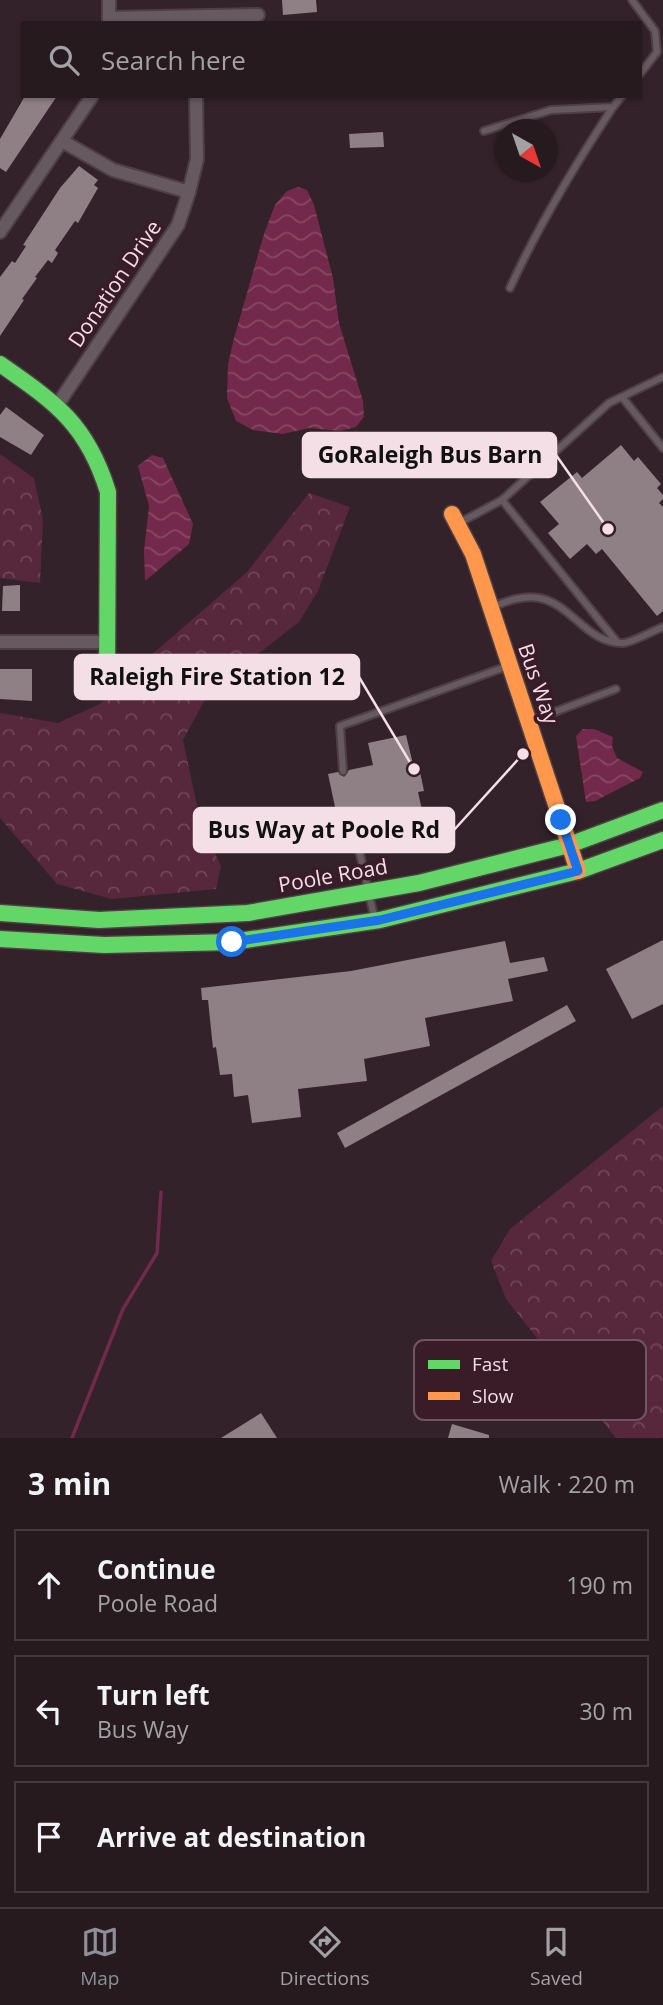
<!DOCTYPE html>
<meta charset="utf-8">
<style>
:root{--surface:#261a1f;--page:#32272c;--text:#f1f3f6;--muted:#a4a1a4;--line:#42383d;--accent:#8c9099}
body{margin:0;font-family:"Open Sans",sans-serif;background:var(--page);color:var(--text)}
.compass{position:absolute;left:495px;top:119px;width:63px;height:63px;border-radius:50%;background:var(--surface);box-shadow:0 2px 5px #0004;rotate:140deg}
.stop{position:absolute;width:21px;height:21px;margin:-16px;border:5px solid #1a73e8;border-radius:50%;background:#fff}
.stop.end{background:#1a73e8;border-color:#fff;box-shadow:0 2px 7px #0008}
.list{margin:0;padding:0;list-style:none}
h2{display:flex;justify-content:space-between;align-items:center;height:91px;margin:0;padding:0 28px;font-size:30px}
h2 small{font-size:23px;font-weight:400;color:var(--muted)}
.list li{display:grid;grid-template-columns:46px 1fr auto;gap:21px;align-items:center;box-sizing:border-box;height:112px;margin:0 14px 14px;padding:0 14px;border:2px solid var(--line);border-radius:0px}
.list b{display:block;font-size:26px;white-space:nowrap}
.list p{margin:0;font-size:23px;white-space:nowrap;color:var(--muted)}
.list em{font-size:23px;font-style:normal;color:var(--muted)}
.icon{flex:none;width:38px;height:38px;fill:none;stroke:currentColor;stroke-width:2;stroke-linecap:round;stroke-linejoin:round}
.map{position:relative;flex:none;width:663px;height:1438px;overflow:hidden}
.search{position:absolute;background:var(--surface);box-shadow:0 2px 5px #0004;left:21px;right:21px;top:21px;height:77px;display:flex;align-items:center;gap:18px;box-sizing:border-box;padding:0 24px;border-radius:0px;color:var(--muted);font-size:26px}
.sheet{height:469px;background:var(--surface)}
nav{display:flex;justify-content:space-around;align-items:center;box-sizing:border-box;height:98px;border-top:2px solid var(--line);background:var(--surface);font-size:19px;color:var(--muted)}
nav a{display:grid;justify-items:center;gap:4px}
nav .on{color:var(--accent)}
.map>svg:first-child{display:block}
.forest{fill:url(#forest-crowns)}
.water{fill:url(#water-waves)}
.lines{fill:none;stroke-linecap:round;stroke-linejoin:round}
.stream{stroke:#73294b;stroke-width:3.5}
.building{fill:#8f8085}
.lane-casing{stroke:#4e3f44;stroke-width:10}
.street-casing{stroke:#4e3f44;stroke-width:16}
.fast-casing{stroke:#4e3f44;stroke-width:19}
.slow-casing{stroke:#4e3f44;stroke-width:19}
.lane{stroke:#66595f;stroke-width:6}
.street{stroke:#66595f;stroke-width:12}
.fast{stroke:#63d668;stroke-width:16}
.slow{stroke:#ff974d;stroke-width:16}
.route{stroke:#1a73e8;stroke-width:9}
.labels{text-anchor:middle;stroke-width:7;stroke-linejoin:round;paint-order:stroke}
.street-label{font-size:21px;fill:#f4dfe6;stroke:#391c28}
.key{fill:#391c28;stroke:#715661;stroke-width:2}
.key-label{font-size:19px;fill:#f4dfe6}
.leader{fill:none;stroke:#f4dfe6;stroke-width:2.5}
.callout-dot{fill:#f4dfe6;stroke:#391c28;stroke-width:2.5}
.callout{fill:#f4dfe6;stroke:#f4dfe6;stroke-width:2.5}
.callout-label{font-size:23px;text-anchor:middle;font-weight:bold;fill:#111}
</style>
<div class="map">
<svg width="663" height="1438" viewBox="0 0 663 1438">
<defs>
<pattern id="forest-crowns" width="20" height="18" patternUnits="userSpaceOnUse" patternTransform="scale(1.75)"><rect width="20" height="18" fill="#57273c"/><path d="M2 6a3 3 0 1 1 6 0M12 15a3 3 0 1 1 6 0" fill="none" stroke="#704658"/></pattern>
<pattern id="water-waves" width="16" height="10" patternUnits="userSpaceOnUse" patternTransform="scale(1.75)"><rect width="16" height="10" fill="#73294b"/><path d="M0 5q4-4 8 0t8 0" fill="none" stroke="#884865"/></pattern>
</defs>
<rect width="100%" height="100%" fill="#332229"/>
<g class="forest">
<polygon points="0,454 34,478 43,520 40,583 0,578"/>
<polygon points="309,493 350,507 318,591 299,622 209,692 183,740 201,824 221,866 216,889 112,899 57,884 0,818 0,713 58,723 100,704 134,670 247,572"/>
<polygon points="663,1106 663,1438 616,1438 506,1299 491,1261 510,1229"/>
</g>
<g class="water">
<polygon points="298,187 307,190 314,205 333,278 339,323 363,401 364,417 356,427 340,431 309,428 283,434 253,430 236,421 227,398 228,364 234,338 264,234 275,205 287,191"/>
<polygon points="152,455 163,458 193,524 189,544 145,581 144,551 149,506 138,466"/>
<polygon points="583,729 594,729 613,737 612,746 617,758 643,772 640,778 595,801 586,802 576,736"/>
</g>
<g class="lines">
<polyline class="stream" points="72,1438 123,1309 157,1253 161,1192"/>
</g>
<g class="building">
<polygon points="282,0 316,0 317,12 283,15"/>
<polygon points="25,96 57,96 6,172 0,168 0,139"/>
<polygon points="383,132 384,147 350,148 349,134"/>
<polygon points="79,166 98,180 94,185 98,188 78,223 75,221 55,250 58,253 52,263 48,260 35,277 37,278 22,299 24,300 0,336 0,277 12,261 15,263 26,246 23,245 60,188"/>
<polygon points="6,407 44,435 31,455 0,437 0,415"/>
<polygon points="621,445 634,461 638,457 661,484 657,488 663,495 663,499 659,503 663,507 663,611 657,616 602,549 596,554 587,544 570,559 548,533 559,524 540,502 577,472 582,478"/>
<polygon points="20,585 20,611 2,611 3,586"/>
<polygon points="0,669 32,669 32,701 0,699"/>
<polygon points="406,735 414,768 419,767 424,791 418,792 426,828 387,835 383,812 357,817 351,813 346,819 338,821 328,774 338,772 344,777 349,770 373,765 368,743"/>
<polygon points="663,940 663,1004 632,1019 606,969"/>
<polygon points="505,941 510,963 544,957 548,971 508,979 513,1001 425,1018 430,1046 364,1059 367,1081 298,1089 301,1117 252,1123 248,1095 234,1097 232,1074 220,1075 216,1047 213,1048 208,1000 202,1000 201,988 351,971"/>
<polygon points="567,1005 576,1021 345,1148 337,1133"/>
<polygon points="261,1413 277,1438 221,1438"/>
<polygon points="452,1424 489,1435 489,1438 448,1438"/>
</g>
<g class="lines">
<g class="lane-casing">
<g id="lane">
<polyline points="632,0 655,31 657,52 640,74"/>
<polyline points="484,131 551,110 613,107 622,96"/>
<path d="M510 288C539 224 575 165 613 107"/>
<polyline points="622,397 663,448"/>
<polyline points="502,500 617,642"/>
<polyline points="459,523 502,500 609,403 663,377"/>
<path d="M492 607C507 601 523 595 539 598 572 604 587 644 623 643 632 643 652 631 663 627"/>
<polyline points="533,720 616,689"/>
<polyline points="343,771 340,726 508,666"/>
<polyline points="352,819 374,916"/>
</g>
</g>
<g class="street-casing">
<g id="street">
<polyline points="109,18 258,15"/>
<polyline points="109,23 109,0"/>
<polyline points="62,141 113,170 189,192"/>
<polyline points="0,232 92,96"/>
<polyline points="58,404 178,225 189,192 197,159 196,96"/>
<polyline points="0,642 107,642"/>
</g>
</g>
<g class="fast-casing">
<g id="fast">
<path d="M0 364C56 403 87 424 108 492L107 681"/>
<polyline points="0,913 99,920 248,913 419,883 569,845 663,810"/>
<polyline points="0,939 104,945 232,942 380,920 578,871 663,840"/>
</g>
</g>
<g class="slow-casing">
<polyline id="slow" points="452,514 473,554 578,871"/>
</g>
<use href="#lane" class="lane"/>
<use href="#street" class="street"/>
<use href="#fast" class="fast"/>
<use href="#slow" class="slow"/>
</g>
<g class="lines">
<polyline class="route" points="232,942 380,920 578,871 561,820"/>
</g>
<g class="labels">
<g class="street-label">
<text transform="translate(115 284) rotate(-56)" y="7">Donation Drive</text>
<text transform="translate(538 684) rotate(71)" y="7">Bus Way</text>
<text transform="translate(333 876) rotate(-10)" y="7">Poole Road</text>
</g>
</g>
<rect x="414" y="1340" width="232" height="80" rx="10" class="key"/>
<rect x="428" y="1360" width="32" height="9" fill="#63d668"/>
<rect x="428" y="1392" width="32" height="8" fill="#ff974d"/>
<g class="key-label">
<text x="472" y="1371">Fast</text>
<text x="472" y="1403">Slow</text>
</g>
<path class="leader" d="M608 529L556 455M414 769L359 677M523 754L454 830"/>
<g class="callout-dot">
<circle cx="608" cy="529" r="7"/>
<circle cx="414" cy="769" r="7"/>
<circle cx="523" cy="754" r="7"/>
</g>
<g class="callout">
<rect x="303" y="433" width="253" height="44" rx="7"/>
<rect x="75" y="655" width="284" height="44" rx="7"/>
<rect x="194" y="808" width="260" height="44" rx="7"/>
</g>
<g class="callout-label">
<text x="430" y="463">GoRaleigh Bus Barn</text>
<text x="217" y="685">Raleigh Fire Station 12</text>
<text x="324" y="838">Bus Way at Poole Rd</text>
</g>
</svg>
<svg class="compass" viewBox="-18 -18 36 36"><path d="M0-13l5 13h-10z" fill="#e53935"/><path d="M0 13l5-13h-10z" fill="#a4a1a4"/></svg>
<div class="stop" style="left:232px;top:942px"></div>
<div class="stop end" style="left:561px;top:820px"></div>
<div class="search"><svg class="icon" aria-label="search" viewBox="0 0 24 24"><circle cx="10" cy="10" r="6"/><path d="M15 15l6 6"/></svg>Search here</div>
</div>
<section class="sheet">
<h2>3 min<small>Walk · 220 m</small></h2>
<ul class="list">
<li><svg class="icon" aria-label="ahead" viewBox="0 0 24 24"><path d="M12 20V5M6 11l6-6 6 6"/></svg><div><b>Continue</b><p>Poole Road</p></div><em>190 m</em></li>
<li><svg class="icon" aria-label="left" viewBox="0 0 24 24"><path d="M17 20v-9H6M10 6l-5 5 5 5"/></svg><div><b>Turn left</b><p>Bus Way</p></div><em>30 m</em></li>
<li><svg class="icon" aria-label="arrive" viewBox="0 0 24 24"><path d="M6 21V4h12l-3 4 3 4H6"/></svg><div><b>Arrive at destination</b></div></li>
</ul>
</section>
<nav>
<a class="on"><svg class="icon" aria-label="map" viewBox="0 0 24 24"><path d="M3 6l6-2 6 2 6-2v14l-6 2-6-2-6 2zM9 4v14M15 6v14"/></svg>Map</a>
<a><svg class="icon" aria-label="directions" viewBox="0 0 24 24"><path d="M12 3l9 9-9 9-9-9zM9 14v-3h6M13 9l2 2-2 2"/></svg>Directions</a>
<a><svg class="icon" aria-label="saved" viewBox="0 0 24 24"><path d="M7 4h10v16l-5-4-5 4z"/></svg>Saved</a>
</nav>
